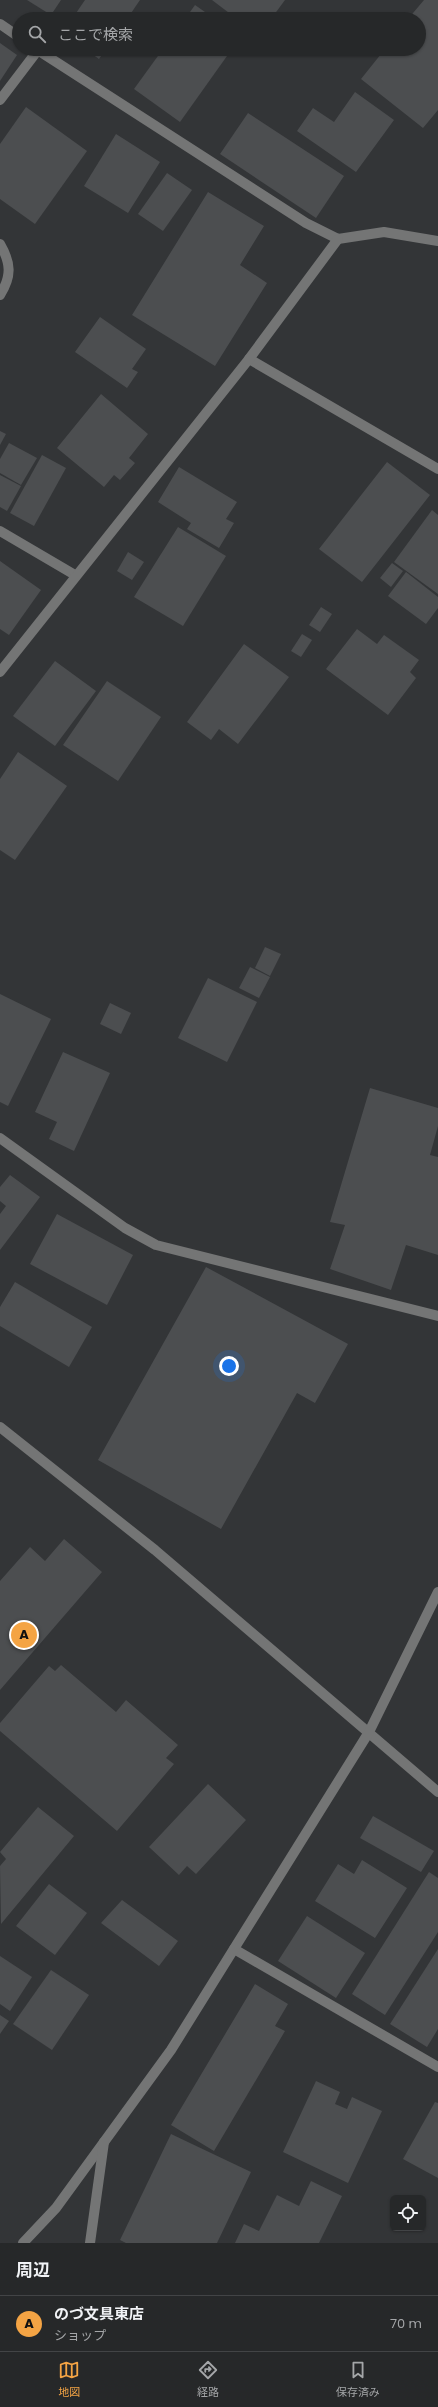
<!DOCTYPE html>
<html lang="ja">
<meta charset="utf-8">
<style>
:root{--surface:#262829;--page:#323435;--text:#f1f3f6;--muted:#a4a6a8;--line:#424446;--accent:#f4a444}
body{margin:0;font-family:Poppins,"Noto Sans JP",sans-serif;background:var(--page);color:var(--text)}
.controls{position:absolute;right:12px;bottom:12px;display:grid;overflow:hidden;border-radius:6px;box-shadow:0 1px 3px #0004}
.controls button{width:36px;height:36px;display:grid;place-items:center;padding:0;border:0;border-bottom:1px solid var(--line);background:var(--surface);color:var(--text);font:20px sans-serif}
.you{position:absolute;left:229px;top:1366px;width:14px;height:14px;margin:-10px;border:3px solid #fff;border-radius:50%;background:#1a73e8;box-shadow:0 0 0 6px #1a73e833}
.badge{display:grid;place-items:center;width:26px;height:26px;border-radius:50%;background:var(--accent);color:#111;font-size:13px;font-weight:700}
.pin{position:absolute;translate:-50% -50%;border:2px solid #fff;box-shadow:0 1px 4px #0006}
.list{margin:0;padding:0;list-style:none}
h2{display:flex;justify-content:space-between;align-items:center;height:52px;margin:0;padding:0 16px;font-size:17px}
h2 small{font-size:13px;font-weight:400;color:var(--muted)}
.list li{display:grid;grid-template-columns:26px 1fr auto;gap:12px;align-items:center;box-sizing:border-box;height:56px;padding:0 16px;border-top:1px solid var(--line)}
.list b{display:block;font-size:15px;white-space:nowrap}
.list p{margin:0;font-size:13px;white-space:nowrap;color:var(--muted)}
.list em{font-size:13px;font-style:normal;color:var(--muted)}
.icon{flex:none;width:22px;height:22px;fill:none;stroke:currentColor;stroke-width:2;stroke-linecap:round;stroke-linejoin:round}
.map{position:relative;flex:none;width:438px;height:2243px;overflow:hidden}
.search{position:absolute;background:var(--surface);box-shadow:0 1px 3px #0004;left:12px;right:12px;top:12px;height:44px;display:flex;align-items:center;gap:10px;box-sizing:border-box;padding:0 14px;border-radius:22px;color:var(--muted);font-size:15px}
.sheet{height:108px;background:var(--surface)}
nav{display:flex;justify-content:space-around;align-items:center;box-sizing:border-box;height:56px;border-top:1px solid var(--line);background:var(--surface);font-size:11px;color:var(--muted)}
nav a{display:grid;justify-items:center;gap:2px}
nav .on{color:var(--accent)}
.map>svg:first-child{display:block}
.building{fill:#4c4e50}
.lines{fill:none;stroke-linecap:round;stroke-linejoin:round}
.minor{stroke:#747575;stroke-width:10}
</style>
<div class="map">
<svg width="438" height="2243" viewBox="0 0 438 2243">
<rect width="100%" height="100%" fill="#333537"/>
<g class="building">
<polygon points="27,0 61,0 51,15"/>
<polygon points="85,0 140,0 127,19 72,19"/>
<polygon points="212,0 285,0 271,19 237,19"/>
<polygon points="424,0 438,0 438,110 423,128 361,79 385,49 419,49 419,19 408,19"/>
<polygon points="195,5 215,19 185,19"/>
<polygon points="0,43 17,55 0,81"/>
<polygon points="85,49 106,49 99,59"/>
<polygon points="163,49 232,49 180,122 134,89"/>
<polygon points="355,92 394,120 356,172 297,131 313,108 334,122"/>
<polygon points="26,107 87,151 35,224 0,199 0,144"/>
<polygon points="248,113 344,176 316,218 220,154"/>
<polygon points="116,134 160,162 128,213 84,186"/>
<polygon points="167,173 192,190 163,231 138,214"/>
<polygon points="208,192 264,226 240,265 267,283 215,366 132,315"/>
<polygon points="100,317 146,349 132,369 138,372 127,388 75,352"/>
<polygon points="101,394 148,434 129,458 135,463 120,480 114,475 104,487 57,448"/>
<polygon points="0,431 6,434 0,445"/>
<polygon points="9,443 37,458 21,485 0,473 0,459"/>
<polygon points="42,455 66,468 34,526 10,513"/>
<polygon points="387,462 430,495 362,582 319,549"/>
<polygon points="179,467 237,502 226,519 234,523 219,548 187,529 191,523 158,502"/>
<polygon points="0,475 21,486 7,511 0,507"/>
<polygon points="432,510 438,515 438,594 394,562"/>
<polygon points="178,527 226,556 183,626 134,597"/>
<polygon points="128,552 144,562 132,580 117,571"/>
<polygon points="0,561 41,590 9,635 0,629"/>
<polygon points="392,563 403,571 391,587 380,578"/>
<polygon points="406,572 438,597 438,608 426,624 388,596"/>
<polygon points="321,607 332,614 320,632 309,625"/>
<polygon points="357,629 377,644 384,635 419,660 410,672 416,678 388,715 326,669"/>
<polygon points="302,634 312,640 301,657 291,651"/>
<polygon points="244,644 289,677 238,744 219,729 211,740 187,722"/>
<polygon points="55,661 96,691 55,746 13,716"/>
<polygon points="107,681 161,717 118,781 63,745"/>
<polygon points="18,752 67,786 15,860 0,850 0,779"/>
<polygon points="265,947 281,954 270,976 255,968"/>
<polygon points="250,967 270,977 259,998 239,988"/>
<polygon points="208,978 257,1002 227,1062 178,1038"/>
<polygon points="0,994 51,1019 8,1106 0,1102"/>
<polygon points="110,1003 131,1013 121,1034 100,1024"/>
<polygon points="63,1052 110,1073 74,1151 49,1139 57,1122 35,1112"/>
<polygon points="370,1088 438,1108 438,1126 430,1155 438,1157 438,1255 406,1245 391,1290 330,1269 345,1225 330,1222"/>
<polygon points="10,1175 40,1197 0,1250 0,1214 6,1206 0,1201 0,1187"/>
<polygon points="57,1214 133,1255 107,1305 30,1264"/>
<polygon points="206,1267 348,1344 315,1403 297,1393 221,1529 98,1460"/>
<polygon points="15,1282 92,1327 69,1367 0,1326 0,1307"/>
<polygon points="64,1539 102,1572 0,1690 0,1581 30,1547 45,1561"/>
<polygon points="61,1665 116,1712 126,1700 178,1745 166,1758 174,1764 117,1831 0,1731 0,1723 49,1666 55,1671"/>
<polygon points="208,1784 246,1820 196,1874 187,1866 179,1875 149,1847"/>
<polygon points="38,1807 74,1836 1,1924 0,1866 6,1859 0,1852"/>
<polygon points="373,1816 434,1851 421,1872 360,1838"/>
<polygon points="362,1860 407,1888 375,1938 315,1901 338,1864 354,1874"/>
<polygon points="429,1872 438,1878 438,1932 385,2015 352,1994"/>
<polygon points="49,1884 87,1913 55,1955 16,1926"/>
<polygon points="122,1900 178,1941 159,1966 101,1923"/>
<polygon points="307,1916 365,1953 336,1998 278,1961"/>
<polygon points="438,1949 438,2029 427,2047 390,2024"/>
<polygon points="0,1956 32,1977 10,2011 0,2004"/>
<polygon points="51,1970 89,1995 52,2050 13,2024"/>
<polygon points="255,1984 288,2004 275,2026 285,2031 214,2151 171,2125"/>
<polygon points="0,2015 9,2021 0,2034"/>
<polygon points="316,2081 340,2092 335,2104 347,2109 352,2097 382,2111 348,2183 283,2152"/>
<polygon points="435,2102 438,2103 438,2178 403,2159"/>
<polygon points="171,2134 251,2172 217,2243 126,2243 120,2240"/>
<polygon points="311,2181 342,2196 319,2243 235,2243 244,2224 259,2231 277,2195 299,2206"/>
</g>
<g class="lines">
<g class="minor">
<polyline points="0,24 19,37"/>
<polyline points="36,49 306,223 338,239 384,232 438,241"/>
<polyline points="0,100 38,50"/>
<path d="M0 244C11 263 12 276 0 295"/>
<polyline points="249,359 438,469"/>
<polyline points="0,531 75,575"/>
<polyline points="0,672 249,359 338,239"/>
<polyline points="0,1138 125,1228 156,1245 438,1316"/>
<polyline points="0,1427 155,1550 438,1792"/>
<polyline points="234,1949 438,2067"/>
<polyline points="23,2243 56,2208 171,2050 369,1732 438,1592"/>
<polyline points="90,2243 104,2142"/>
</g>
</g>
</svg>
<div class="controls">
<button><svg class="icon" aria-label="locate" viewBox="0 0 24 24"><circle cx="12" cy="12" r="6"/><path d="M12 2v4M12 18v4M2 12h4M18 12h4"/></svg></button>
</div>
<div class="you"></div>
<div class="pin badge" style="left:24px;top:1635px">A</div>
<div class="search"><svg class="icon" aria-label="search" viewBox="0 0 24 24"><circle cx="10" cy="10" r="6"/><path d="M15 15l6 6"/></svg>ここで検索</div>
</div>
<section class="sheet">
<h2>周辺<small></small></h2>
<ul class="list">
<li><span class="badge">A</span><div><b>のづ文具東店</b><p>ショップ</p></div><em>70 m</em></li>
</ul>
</section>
<nav>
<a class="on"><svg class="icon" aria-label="map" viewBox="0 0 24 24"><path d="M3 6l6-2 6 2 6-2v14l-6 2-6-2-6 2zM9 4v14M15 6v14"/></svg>地図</a>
<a><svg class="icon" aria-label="directions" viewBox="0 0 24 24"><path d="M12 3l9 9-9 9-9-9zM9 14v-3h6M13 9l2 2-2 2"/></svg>経路</a>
<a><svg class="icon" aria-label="saved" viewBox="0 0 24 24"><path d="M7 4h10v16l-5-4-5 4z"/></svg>保存済み</a>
</nav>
